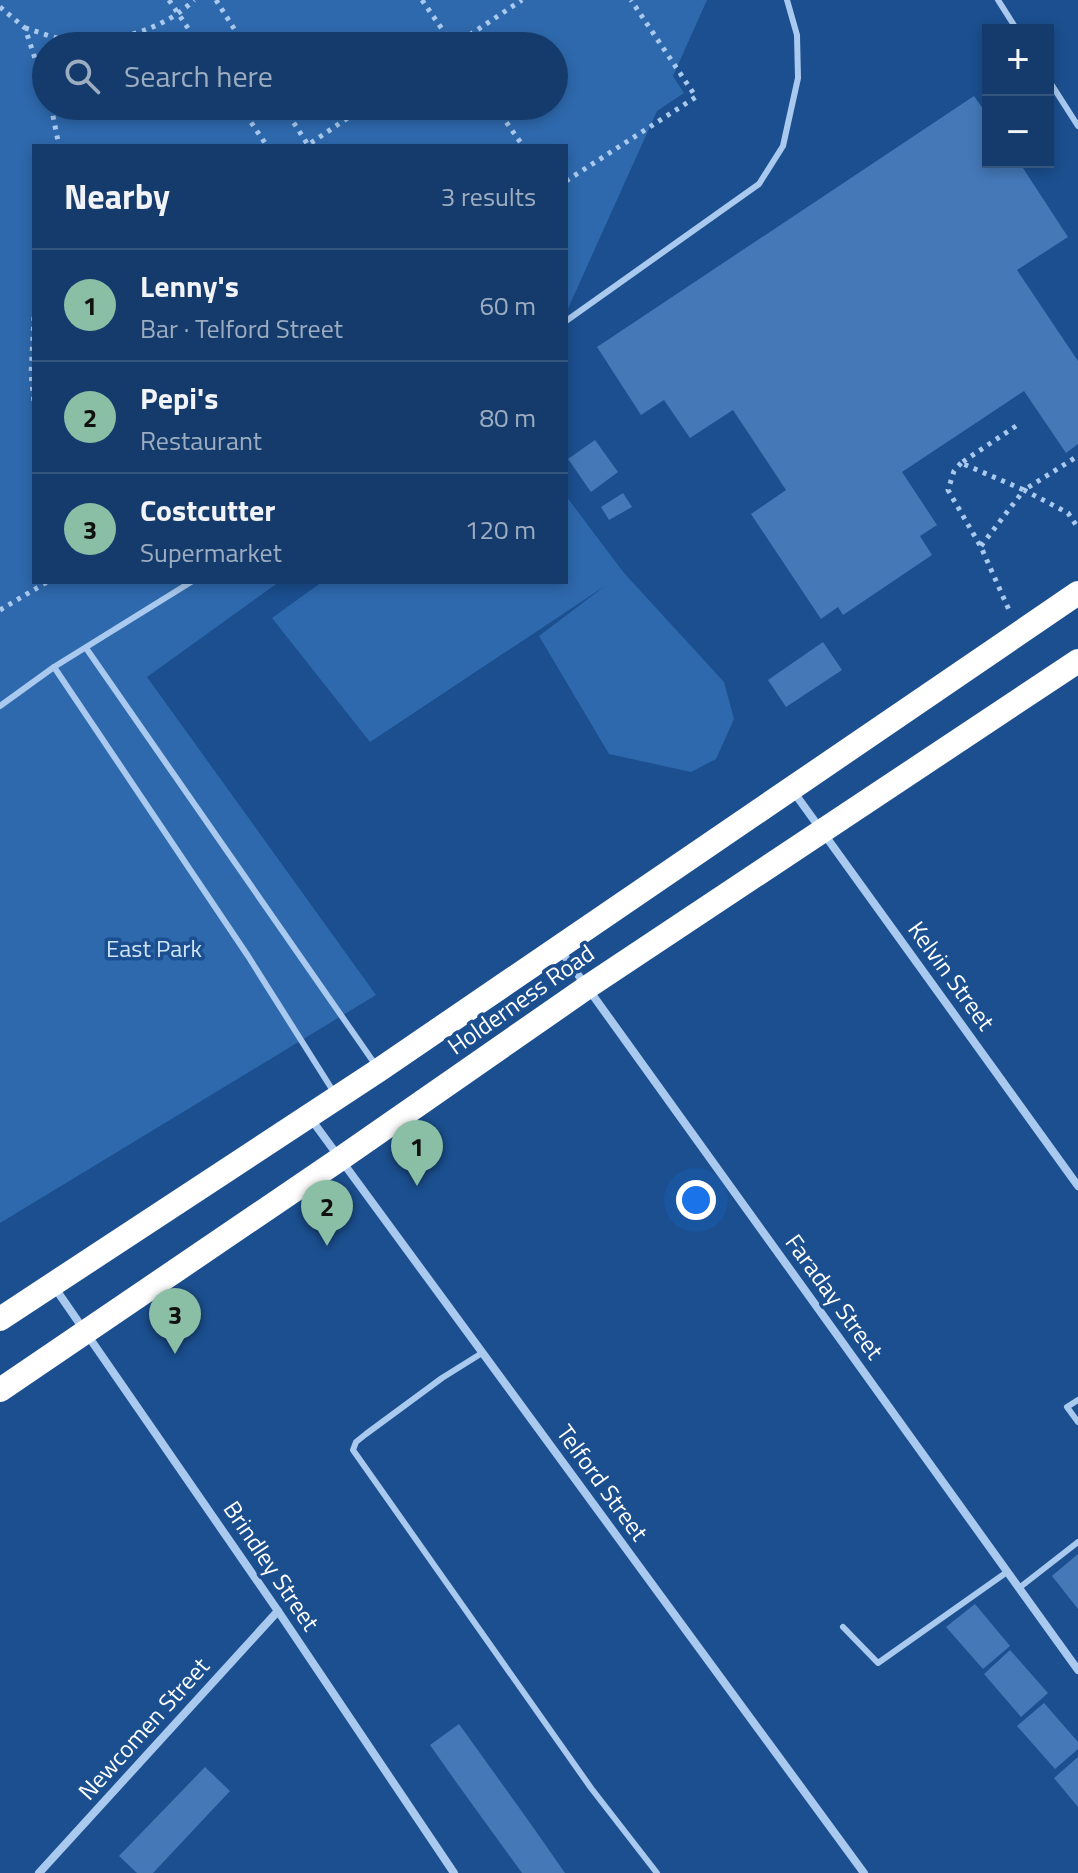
<!DOCTYPE html>
<meta charset="utf-8">
<style>
:root{--surface:#143b6b;--page:#1d4271;--text:#f1f3f6;--muted:#9dadc1;--line:#33557e;--accent:#8abfa5}
body{margin:0;font-family:"Titillium Web",sans-serif;background:var(--page);color:var(--text)}
.controls{position:absolute;right:24px;top:24px;display:grid;overflow:hidden;border-radius:0px;box-shadow:0 4px 12px #0003}
.controls button{width:72px;height:72px;display:grid;place-items:center;padding:0;border:0;border-bottom:2px solid var(--line);background:var(--surface);color:var(--text);font:40px sans-serif}
.you{position:absolute;left:696px;top:1200px;width:28px;height:28px;margin:-20px;border:6px solid #fff;border-radius:50%;background:#1a73e8;box-shadow:0 0 0 12px #1a73e833}
.badge{display:grid;place-items:center;width:52px;height:52px;border-radius:50%;background:var(--accent);color:#111;font-size:26px;font-weight:700}
.pin{position:absolute;translate:-50% -66px;filter:drop-shadow(0 2px 4px #0008)}
.pin::after{content:'';position:absolute;top:42px;width:28px;height:24px;background:inherit;clip-path:polygon(0 0,100% 0,50% 100%)}
.list{margin:0;padding:0;list-style:none}
h2{display:flex;justify-content:space-between;align-items:center;height:104px;margin:0;padding:0 32px;font-size:34px}
h2 small{font-size:26px;font-weight:400;color:var(--muted)}
.list li{display:grid;grid-template-columns:52px 1fr auto;gap:24px;align-items:center;box-sizing:border-box;height:112px;padding:0 32px;border-top:2px solid var(--line)}
.list b{display:block;font-size:30px;white-space:nowrap}
.list p{margin:0;font-size:26px;white-space:nowrap;color:var(--muted)}
.list em{font-size:26px;font-style:normal;color:var(--muted)}
.icon{flex:none;width:44px;height:44px;fill:none;stroke:currentColor;stroke-width:2;stroke-linecap:round;stroke-linejoin:round}
.map{position:relative;flex:none;width:1078px;height:1873px;overflow:hidden}
.search{position:absolute;background:var(--surface);box-shadow:0 4px 12px #0003;left:32px;top:32px;width:536px;height:88px;display:flex;align-items:center;gap:20px;box-sizing:border-box;padding:0 28px;border-radius:44px;color:var(--muted);font-size:30px}
.panel{position:absolute;background:var(--surface);box-shadow:0 4px 12px #0003;left:32px;top:144px;width:536px;height:440px;border-radius:0px}
.map>svg:first-child{display:block}
.green{fill:#2e69ad;fill-rule:evenodd}
.building{fill:#4478b7}
.lines{fill:none;stroke-linecap:round;stroke-linejoin:round}
.path{stroke:#a9c9ee;stroke-width:5;stroke-dasharray:4 6;stroke-linecap:butt}
.lane{stroke:#a9c9ee;stroke-width:6}
.street{stroke:#a9c9ee;stroke-width:8}
.highway{stroke:#fff;stroke-width:24}
.labels{text-anchor:middle;stroke-width:7;stroke-linejoin:round;paint-order:stroke}
.park-label{font-size:24px;fill:#cfe3fa;stroke:#1b4f8f}
.street-label{font-size:24px;fill:#fff;stroke:#1b4f8f}
</style>
<div class="map">
<svg width="1078" height="1873" viewBox="0 0 1078 1873">
<rect width="100%" height="100%" fill="#1b4f8f"/>
<g class="green">
<path d="M0 0H707L673 76 684 93 657 111 566 313V146H34V582H279L147 677 376 995 0 1223ZM46 46H554V106H46Z"/>
<polygon points="566,496 624,573 724,682 734,719 716,759 691,772 609,754 539,636 605,586 370,742 272,618 322,582 566,582"/>
</g>
<g class="building">
<polygon points="974,96 988,116 988,162 1019,162 1068,237 1017,270 1078,361 1078,444 1066,453 1024,391 902,472 937,525 920,536 932,555 843,615 838,607 821,619 751,514 786,490 733,410 690,438 664,400 641,415 597,347"/>
<polygon points="595,440 618,472 591,492 568,459"/>
<polygon points="623,493 632,507 609,520 601,507"/>
<polygon points="823,642 842,670 786,707 768,680"/>
<polygon points="1078,1554 1078,1609 1052,1576"/>
<polygon points="975,1604 1010,1646 983,1669 946,1627"/>
<polygon points="1010,1650 1048,1693 1021,1717 984,1674"/>
<polygon points="1044,1703 1078,1742 1078,1749 1055,1769 1017,1726"/>
<polygon points="459,1724 528,1820 565,1873 522,1873 456,1782 430,1745"/>
<polygon points="1078,1757 1078,1807 1054,1778"/>
<polygon points="205,1767 230,1791 153,1873 137,1873 119,1856"/>
</g>
<g class="lines">
<g class="path">
<polyline points="169,0 200,46"/>
<polyline points="216,0 245,46"/>
<polyline points="422,0 453,45"/>
<polyline points="0,7 25,28 46,92"/>
<path d="M25 28C39 32 53 38 67 40 109 45 163 31 194 0"/>
<polyline points="453,46 522,0"/>
<polyline points="51,106 59,146"/>
<polyline points="240,106 267,146"/>
<polyline points="283,106 308,145 365,106"/>
<polyline points="495,106 523,146"/>
<polyline points="566,181 696,97 631,0"/>
<polyline points="34,317 31,374 34,402"/>
<polyline points="1016,426 961,463 1024,490 1078,456"/>
<polyline points="961,463 954,471 948,490 981,547 1009,610"/>
<polyline points="981,546 1024,490 1068,513 1078,528"/>
<polyline points="0,610 47,582"/>
</g>
<g class="lane">
<polyline points="998,0 1017,30"/>
<polyline points="1048,79 1078,126"/>
<polyline points="566,321 759,184 783,146 798,78 797,35 787,0"/>
<polyline points="86,648 377,1067"/>
<polyline points="54,667 248,956 335,1094"/>
<polyline points="0,706 54,667 191,582"/>
<polyline points="482,1353 442,1378 366,1434 356,1442 353,1450 591,1788 657,1873"/>
<polyline points="1078,1400 1067,1407 1078,1422"/>
<polyline points="1019,1588 1078,1542"/>
<polyline points="843,1627 878,1663 1007,1572"/>
</g>
<g class="street">
<polyline points="793,791 1078,1186"/>
<polyline points="561,951 1078,1670"/>
<polyline points="311,1119 864,1873"/>
<polyline points="55,1288 278,1611 454,1873"/>
<polyline points="39,1873 278,1611"/>
</g>
<g class="highway">
<polyline points="0,1319 379,1070 1078,593"/>
<polyline points="0,1390 340,1159 586,988 1078,661"/>
</g>
</g>
<g class="labels">
<g class="park-label">
<text x="154" y="957">East Park</text>
</g>
<g class="street-label">
<text transform="translate(951 976) rotate(54)" y="8">Kelvin Street</text>
<text transform="translate(521 1000) rotate(-35)" y="8">Holderness Road</text>
<text transform="translate(834 1297) rotate(54)" y="8">Faraday Street</text>
<text transform="translate(602 1483) rotate(54)" y="8">Telford Street</text>
<text transform="translate(271 1566) rotate(56)" y="8">Brindley Street</text>
<text transform="translate(144 1729) rotate(-48)" y="8">Newcomen Street</text>
</g>
</g>
</svg>
<div class="controls">
<button>+</button>
<button>−</button>
</div>
<div class="you"></div>
<div class="pin badge" style="left:417px;top:1186px">1</div>
<div class="pin badge" style="left:327px;top:1246px">2</div>
<div class="pin badge" style="left:175px;top:1354px">3</div>
<div class="search"><svg class="icon" aria-label="search" viewBox="0 0 24 24"><circle cx="10" cy="10" r="6"/><path d="M15 15l6 6"/></svg>Search here</div>
<section class="panel">
<h2>Nearby<small>3 results</small></h2>
<ul class="list">
<li><span class="badge">1</span><div><b>Lenny's</b><p>Bar · Telford Street</p></div><em>60 m</em></li>
<li><span class="badge">2</span><div><b>Pepi's</b><p>Restaurant</p></div><em>80 m</em></li>
<li><span class="badge">3</span><div><b>Costcutter</b><p>Supermarket</p></div><em>120 m</em></li>
</ul>
</section>
</div>
